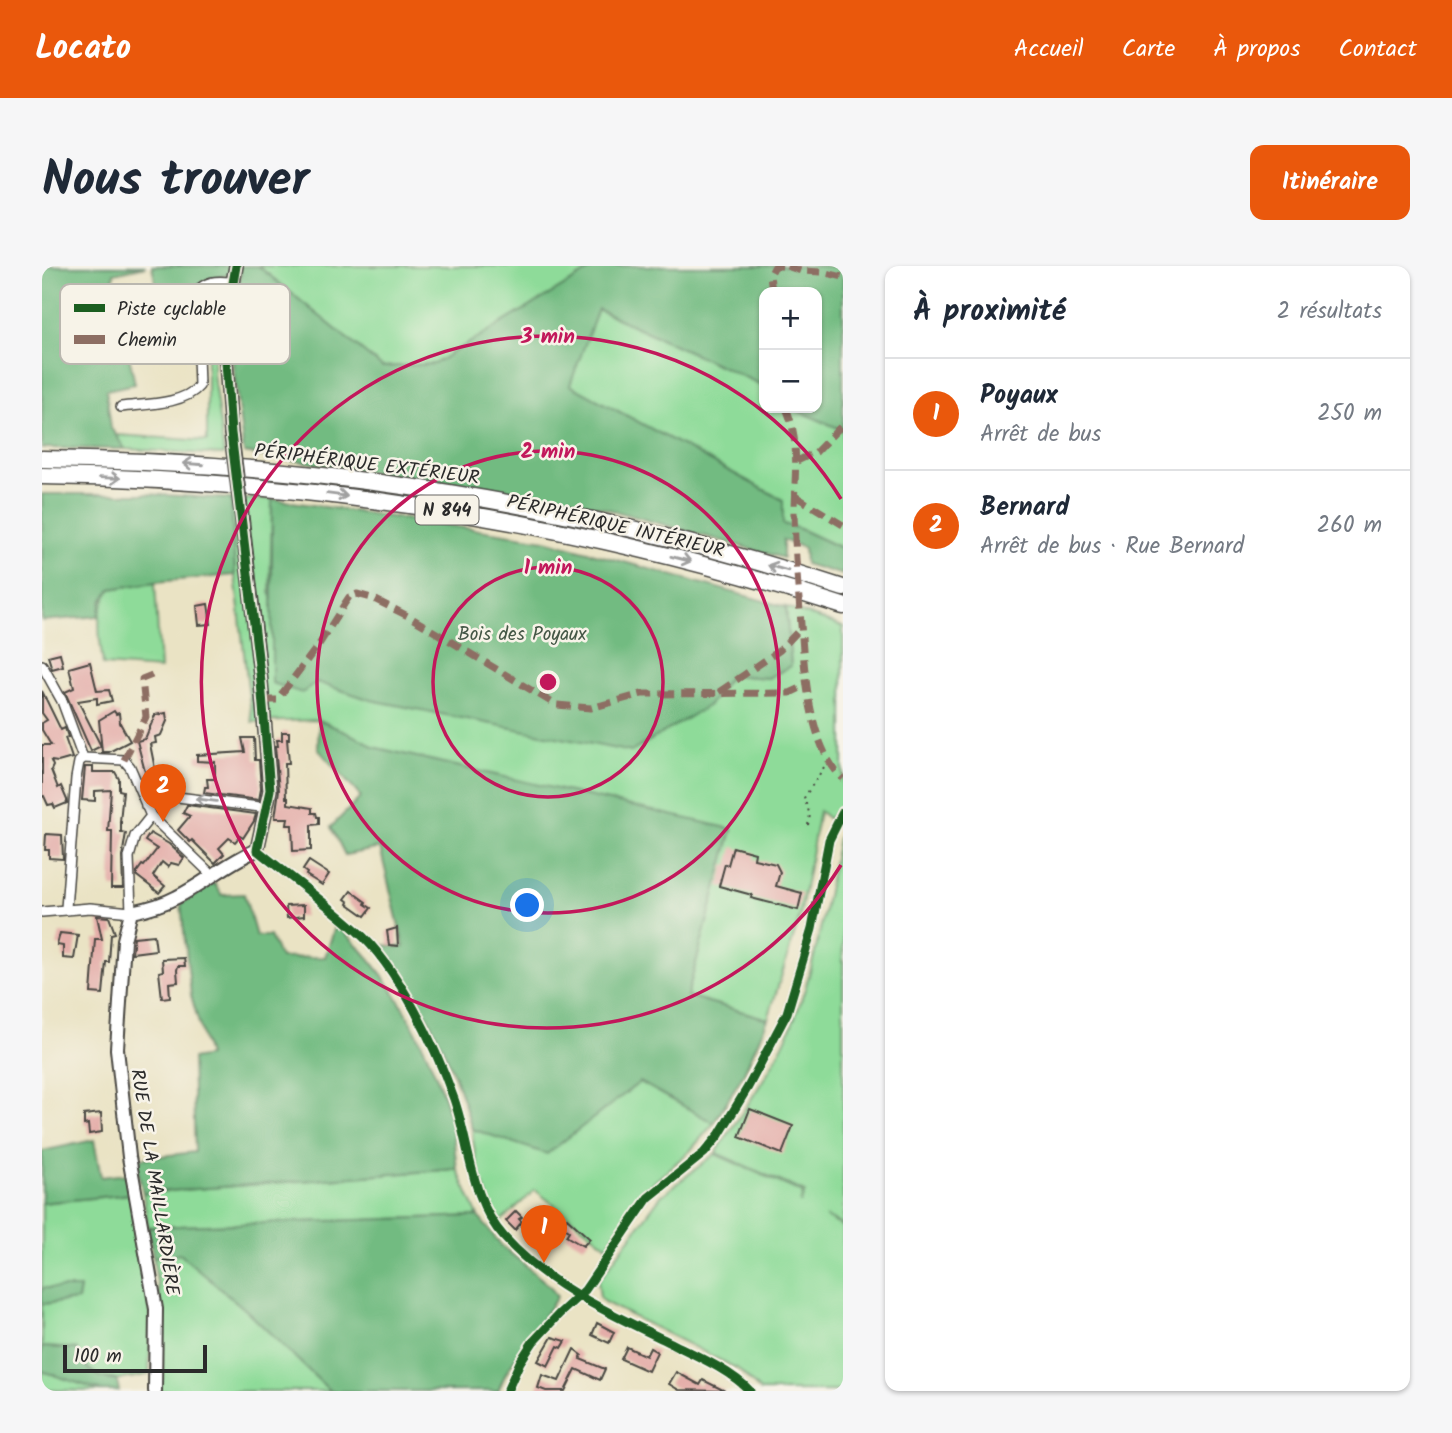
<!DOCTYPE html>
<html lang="fr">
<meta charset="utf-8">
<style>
:root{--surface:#fff;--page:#f6f6f7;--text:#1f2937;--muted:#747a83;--line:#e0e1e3;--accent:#ea580c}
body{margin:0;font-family:Kalam,sans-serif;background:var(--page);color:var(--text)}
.controls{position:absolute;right:21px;top:21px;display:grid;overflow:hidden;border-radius:14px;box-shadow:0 2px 5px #0004}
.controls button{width:63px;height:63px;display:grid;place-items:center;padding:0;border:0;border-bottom:2px solid var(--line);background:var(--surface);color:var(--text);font:35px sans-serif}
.scale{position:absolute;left:21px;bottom:18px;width:144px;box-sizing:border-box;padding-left:7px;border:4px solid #2b2b2b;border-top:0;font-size:19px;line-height:24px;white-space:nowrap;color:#2b2b2b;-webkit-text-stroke:5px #f7f3e8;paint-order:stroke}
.you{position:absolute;left:486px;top:640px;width:24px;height:24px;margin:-18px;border:5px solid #fff;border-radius:50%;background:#1a73e8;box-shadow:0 0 0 10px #1a73e833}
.badge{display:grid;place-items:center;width:46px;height:46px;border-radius:50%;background:var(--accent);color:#fff;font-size:23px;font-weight:700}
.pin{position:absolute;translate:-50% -58px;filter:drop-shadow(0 2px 4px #0008)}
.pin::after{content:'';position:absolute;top:37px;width:24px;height:21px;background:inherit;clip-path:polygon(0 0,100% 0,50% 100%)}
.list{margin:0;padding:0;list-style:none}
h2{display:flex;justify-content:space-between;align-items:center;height:91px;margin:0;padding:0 28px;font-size:30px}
h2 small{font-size:23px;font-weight:400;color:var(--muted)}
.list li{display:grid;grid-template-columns:46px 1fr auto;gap:21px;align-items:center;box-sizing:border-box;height:112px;padding:0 28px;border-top:2px solid var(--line)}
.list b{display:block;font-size:26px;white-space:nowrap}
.list p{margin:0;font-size:23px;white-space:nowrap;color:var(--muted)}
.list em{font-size:23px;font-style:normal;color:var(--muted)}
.map{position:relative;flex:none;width:801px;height:1125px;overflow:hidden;border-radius:14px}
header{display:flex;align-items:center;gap:42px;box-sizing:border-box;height:98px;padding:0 35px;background:var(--accent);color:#fff}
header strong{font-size:33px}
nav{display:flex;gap:38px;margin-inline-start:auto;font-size:24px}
.intro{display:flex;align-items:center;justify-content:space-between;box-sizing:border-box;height:168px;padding:0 42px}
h1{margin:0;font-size:49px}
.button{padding:18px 32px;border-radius:14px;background:var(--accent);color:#fff;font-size:24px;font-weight:700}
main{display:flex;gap:42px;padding:0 42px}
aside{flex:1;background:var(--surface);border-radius:14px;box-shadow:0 2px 5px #0004}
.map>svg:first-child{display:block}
.green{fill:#8edb99;stroke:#5c8362;stroke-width:2}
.forest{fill:#72bb81;stroke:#4e7356;stroke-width:2}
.building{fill:#e4ada9}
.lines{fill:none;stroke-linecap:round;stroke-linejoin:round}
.street-casing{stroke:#484742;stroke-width:12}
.secondary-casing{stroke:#484742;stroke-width:16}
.highway-casing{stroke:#484742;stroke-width:19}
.path{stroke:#484742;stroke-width:2;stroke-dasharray:2 5;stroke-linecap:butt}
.street{stroke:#fff;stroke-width:9}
.secondary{stroke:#fff;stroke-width:12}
.highway{stroke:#fff;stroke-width:16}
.secondary-bridge-casing{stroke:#484742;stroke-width:16;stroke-linecap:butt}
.secondary-bridge{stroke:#fff;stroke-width:12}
.quiet{stroke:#8d6e63;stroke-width:7;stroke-dasharray:14 7;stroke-linecap:butt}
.cycleway-casing{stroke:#f7f3e8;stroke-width:13}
.cycleway{stroke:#1b5e20;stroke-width:9}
.oneway{stroke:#a0a0a0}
.ring{fill:none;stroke:#c2185b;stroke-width:3.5}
.labels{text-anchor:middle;stroke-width:5;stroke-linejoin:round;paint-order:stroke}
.shield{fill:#f7f3e8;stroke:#686764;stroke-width:2}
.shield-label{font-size:18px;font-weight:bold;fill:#2b2b2b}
.street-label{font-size:19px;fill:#2b2b2b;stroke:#f7f3e8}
.park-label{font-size:19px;fill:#445746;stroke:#f7f3e8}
.key{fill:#f7f3e8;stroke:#bab7af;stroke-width:2}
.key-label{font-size:19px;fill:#2b2b2b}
.centre{fill:#c2185b;stroke:#f7f3e8;stroke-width:3.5}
.ring-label{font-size:21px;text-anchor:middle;font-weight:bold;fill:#c2185b;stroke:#f7f3e8;stroke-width:5;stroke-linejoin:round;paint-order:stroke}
</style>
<header>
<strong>Locato</strong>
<nav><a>Accueil</a><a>Carte</a><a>À propos</a><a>Contact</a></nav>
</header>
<div class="intro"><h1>Nous trouver</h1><a class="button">Itinéraire</a></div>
<main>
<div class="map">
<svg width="801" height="1125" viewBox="0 0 801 1125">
<rect width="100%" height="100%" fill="#f7f3e8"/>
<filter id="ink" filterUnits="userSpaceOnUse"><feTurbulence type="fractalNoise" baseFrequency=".0143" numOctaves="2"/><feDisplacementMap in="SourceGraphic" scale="14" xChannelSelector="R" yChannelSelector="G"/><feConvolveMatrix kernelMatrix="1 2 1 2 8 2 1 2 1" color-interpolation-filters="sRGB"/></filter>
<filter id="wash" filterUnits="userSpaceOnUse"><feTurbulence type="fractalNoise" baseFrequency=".00686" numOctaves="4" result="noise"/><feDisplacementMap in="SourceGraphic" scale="28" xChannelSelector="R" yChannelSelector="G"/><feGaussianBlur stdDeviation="1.57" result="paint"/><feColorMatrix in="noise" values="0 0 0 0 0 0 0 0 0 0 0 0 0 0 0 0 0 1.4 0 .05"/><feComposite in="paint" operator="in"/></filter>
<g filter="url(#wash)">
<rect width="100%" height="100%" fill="#eae3c4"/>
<g class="green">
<polygon points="216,0 555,0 392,98 340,101"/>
<polygon points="165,30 174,31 171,108 182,189 83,183 74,169 165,175"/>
<polygon points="555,43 722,120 722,142 749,142 801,164 801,283 758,263 741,258 741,234 527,120"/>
<polygon points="189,233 230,233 228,327 275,416 329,434 667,439 689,409 726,412 749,400 744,341 801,361 801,537 787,553 777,545 758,650 726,753 645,730 690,564 330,481 325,476 277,454 210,456 193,309"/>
<path d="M113 316 118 403 61 399C58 370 51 348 69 323Z"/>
<path d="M801 562V959L783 951 801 961V1125H718L696 1103 562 1036 558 1031 556 1015 619 930 673 888 761 927 758 938 763 926 674 887C701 844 733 802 752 754 775 696 784 633 796 572Z"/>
<path d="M598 816 672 857 648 885 603 924 565 980 493 924 458 956C441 926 433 898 430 863L505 887Z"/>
<polygon points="415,903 436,950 106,961 101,927"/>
<path d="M89 928 106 1020 109 1052 107 1108C75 1115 49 1121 35 1083L0 1081V1038L36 1034 38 1022H0V937Z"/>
<polygon points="138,988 204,1044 288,1125 117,1125 121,1055 111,991"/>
<polygon points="0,1105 60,1125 0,1124"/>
</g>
<g class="forest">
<polygon points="0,0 104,0 72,7 69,37 71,72 86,85 93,118 64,124 69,162 83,183 0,182"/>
<polygon points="110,0 216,0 340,101 392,98 555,0 801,0 801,164 749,142 775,142 775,26 722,26 722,120 556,43 528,119 741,234 741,258 758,263 801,283 801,309 763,298 762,282 741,274 741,292 551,239 202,187 187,68 199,7 170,12 141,27 115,24"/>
<polygon points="0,228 104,228 189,233 193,309 113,316 69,323 60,335 57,350 0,355"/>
<polygon points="230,233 503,274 744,341 749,400 726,412 689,409 667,439 589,486 329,434 275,416 260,427 230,417"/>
<path d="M277 454 325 476 331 481 690 563 645 730 726 753 702 807 672 857 598 816 505 888 430 863C411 796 382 734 339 679L362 681 338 582 303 589 289 561 319 531 276 483Z"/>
<path d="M172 617 180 629 202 628 214 670H228L238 692 283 691 294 658C304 668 315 678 324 689 361 731 395 801 409 855 412 871 413 888 415 903L101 927 93 893 153 886 150 793 166 790 149 729 139 638Z"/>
<polygon points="52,874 59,911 84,908 89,928 0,937 0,885"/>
<polygon points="436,950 460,980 508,1020 515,1031 465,1105 456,1125 288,1125 204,1044 138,988 111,991 106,961"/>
<polygon points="0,1022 38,1022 36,1034 0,1038"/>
<path d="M0 1081 35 1083C42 1103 54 1112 75 1115L77 1125H60L0 1105Z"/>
</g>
<g id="blocks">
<g class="building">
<polygon points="166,338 169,358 157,359 155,340"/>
<polygon points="18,387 21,400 10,403 6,390"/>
<polygon points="48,396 55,425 67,424 70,435 55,438 55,432 36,435 59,480 49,485 23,426 32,422 27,402"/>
<polygon points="0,425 19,464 23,462 26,471 23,472 30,492 16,496 9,495 11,500 9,504 16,522 19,520 25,534 25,537 13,542 11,538 6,539 2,530 0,531 0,479 9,479 0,464 0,457 5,454 0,447"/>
<polygon points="72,445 74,448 77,447 78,457 88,475 67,486 60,486 57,454"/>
<polygon points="124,447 125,455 119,469 113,471 114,477 108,478 113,503 134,506 131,523 122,524 123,518 107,521 95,475 103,473 113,449"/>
<polygon points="240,466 247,466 247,473 245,473 247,497 243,497 244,532 246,532 246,538 270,542 270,547 274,547 275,551 277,551 277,558 269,559 269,584 251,585 250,559 245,559 246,552 233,552 237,524 233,480 236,480 235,474 240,474"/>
<polygon points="200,472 212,472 213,494 217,494 219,523 217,534 162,527 163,521 166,521 165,513 173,513 173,496 155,495 155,489 203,486"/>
<polygon points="43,501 51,501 51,506 73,506 77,513 77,524 81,525 78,556 79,556 79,566 84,567 80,591 81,622 69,622 70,565 66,565 69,524 53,525 53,535 40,534"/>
<polygon points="145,539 214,548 212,555 201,572 198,570 193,576 187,572 177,582 182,588 173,597 150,574 148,576 136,564 148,550 141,547"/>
<polygon points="108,567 127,578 142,592 137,599 129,597 126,601 120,596 111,610 123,620 117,627 95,610 95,606 100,599 102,600 115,583 103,575"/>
<polygon points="4,568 20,569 21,593 7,592 7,584 3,584"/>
<polygon points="691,581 713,587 712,593 734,598 738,606 734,620 760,627 756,644 709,632 710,629 677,620 683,598 686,599"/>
<polygon points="267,595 287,608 280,619 264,609 265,607 261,604"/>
<polygon points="309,625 324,636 323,638 329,642 323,650 306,638 307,636 303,633"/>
<polygon points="262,639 262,650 245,652 244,640"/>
<polygon points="55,650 67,651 73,667 69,668 67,696 64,696 61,728 49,727 53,673 60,673"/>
<polygon points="355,662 356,680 347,679 345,665"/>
<polygon points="18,667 36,669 32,693 21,692 21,680 15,679"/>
<polygon points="112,669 114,684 90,687 92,671"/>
<polygon points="142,692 143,700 136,700 135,704 136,716 127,717 128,731 120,732 117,706 121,705 120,693"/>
<polygon points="708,843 751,860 740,888 697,871"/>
<polygon points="59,847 60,866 47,868 46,858 42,859 42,849"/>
<polygon points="474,945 480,951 477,953 480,956 473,964 464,955"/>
<polygon points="525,952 548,973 541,980 524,970 527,965 519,959"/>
<polygon points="555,1057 572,1066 567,1077 550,1069"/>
<polygon points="510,1071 524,1075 520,1082 516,1080 506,1100 496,1095"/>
<polygon points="585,1081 604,1090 608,1082 615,1086 606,1105 579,1093"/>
<polygon points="532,1083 540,1089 538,1093 563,1103 558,1114 534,1103 523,1125 504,1125 496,1122 500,1109 517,1115"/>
<polygon points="634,1106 658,1119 661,1114 683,1125 637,1124 627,1118"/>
</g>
</g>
</g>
<g filter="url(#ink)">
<use href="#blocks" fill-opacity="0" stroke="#484742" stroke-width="2"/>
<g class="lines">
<g class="street-casing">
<g id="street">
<path d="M79 141C102 138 141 139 157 120L154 27C164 14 174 15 189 16"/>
<polyline points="0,399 20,435 41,492"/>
<polyline points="41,492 82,494 88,501 109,550 170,609"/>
<polyline points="104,540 115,533 127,530 226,542"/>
<path d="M215 584C248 611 283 636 314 664 357 702 393 780 412 833 428 879 428 933 462 971 506 1020 569 1048 627 1076 653 1089 688 1104 708 1125"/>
<polyline points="24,642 34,512 37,496 41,492"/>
<polyline points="0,646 48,642 89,646 87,591 93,570 109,550"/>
<polyline points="465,1125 478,1096 491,1076 517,1048 543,1024 606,932 662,887 677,869 706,821 745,747 770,663 787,574 801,546"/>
</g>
</g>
<g class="secondary-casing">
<g id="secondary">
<polyline points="189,167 182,68 194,0"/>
<path d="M113 1125 114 1043 87 891 75 783 82 674 89 646C105 643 120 639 135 631 163 617 186 596 215 584L228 524 219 416 199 245"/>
</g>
</g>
<g class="highway-casing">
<g id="highway">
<path d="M0 193C272 196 542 237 801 322"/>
<path d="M0 210C272 214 542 256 801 340"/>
</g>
</g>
<polyline class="path" points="766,559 768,549 762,532 786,495"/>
<use href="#street" class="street"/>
<use href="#secondary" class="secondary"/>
<use href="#highway" class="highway"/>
<g class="secondary-bridge-casing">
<polyline id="secondary-bridge" points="189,167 199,245"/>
</g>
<use href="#secondary-bridge" class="secondary-bridge"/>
<g class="quiet">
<polyline points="745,0 759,5 780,6 801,11"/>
<polyline points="730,26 728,9 733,0 740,0"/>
<path d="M744 142C759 176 752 212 752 248 753 280 755 312 758 345 762 393 764 478 801 513"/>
<polyline points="755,195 774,186 801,158"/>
<polyline points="753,230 801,259"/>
<polyline points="677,426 738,384 759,362"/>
<polyline points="221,434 235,434 278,377 303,337 307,331 315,328 330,332 368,351 514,439 549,442 600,428 748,427 765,419"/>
<polyline points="82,494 104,451 100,413 110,409"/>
</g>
<g class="cycleway-casing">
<g id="cycleway">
<path d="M194 0 182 68 189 167 219 416 228 524 215 584C248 611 283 636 314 664 357 702 393 780 412 833 428 879 428 933 462 971 506 1020 569 1048 627 1076 653 1089 688 1104 708 1125"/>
<polyline points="465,1125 478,1096 491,1076 517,1048 543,1024 606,932 662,887 677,869 706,821 745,747 770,663 787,574 801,546"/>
</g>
</g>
<use href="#cycleway" class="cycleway"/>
</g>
<defs><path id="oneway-shaft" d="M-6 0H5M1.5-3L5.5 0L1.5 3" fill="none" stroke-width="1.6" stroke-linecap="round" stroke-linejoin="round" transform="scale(1.75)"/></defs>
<g class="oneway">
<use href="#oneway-shaft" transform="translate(151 198) rotate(-176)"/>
<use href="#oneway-shaft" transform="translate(68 212) rotate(2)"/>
<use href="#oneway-shaft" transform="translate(295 229) rotate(7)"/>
<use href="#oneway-shaft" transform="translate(639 293) rotate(14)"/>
<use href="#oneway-shaft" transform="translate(736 302) rotate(-164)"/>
<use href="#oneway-shaft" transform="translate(164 534) rotate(-173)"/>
</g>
</g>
<g class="ring">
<circle cx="506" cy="416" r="115"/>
<circle cx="506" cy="416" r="231"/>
<path d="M799 599A346 346 0 1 1 799 233"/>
</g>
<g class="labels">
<rect class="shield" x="373.5" y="229.5" width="63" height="29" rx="5"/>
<g class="shield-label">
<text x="405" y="250">N 844</text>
</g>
<g class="street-label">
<text transform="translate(325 197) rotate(7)" y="7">PÉRIPHÉRIQUE EXTÉRIEUR</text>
<text transform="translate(574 259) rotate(13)" y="7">PÉRIPHÉRIQUE INTÉRIEUR</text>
<text transform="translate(114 916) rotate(81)" y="7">RUE DE LA MAILLARDIÈRE</text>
</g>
<g class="park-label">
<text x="480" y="374">Bois des Poyaux</text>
</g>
</g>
<rect x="18" y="18" width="230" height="80" rx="10" class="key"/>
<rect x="32" y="38" width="31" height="8" fill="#1b5e20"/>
<rect x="32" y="69" width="31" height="9" fill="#8d6e63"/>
<g class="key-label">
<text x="75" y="49">Piste cyclable</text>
<text x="75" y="80">Chemin</text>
</g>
<circle cx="506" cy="416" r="10" class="centre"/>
<g class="ring-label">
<text x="506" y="77">3 min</text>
<text x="506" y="192">2 min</text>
<text x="506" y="308">1 min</text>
</g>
</svg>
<div class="controls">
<button>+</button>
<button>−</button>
</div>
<div class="scale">100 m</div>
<div class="you"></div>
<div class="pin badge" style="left:502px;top:997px">1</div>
<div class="pin badge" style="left:121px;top:556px">2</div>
</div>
<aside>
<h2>À proximité<small>2 résultats</small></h2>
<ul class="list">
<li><span class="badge">1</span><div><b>Poyaux</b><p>Arrêt de bus</p></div><em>250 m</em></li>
<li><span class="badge">2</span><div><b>Bernard</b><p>Arrêt de bus · Rue Bernard</p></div><em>260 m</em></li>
</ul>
</aside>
</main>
